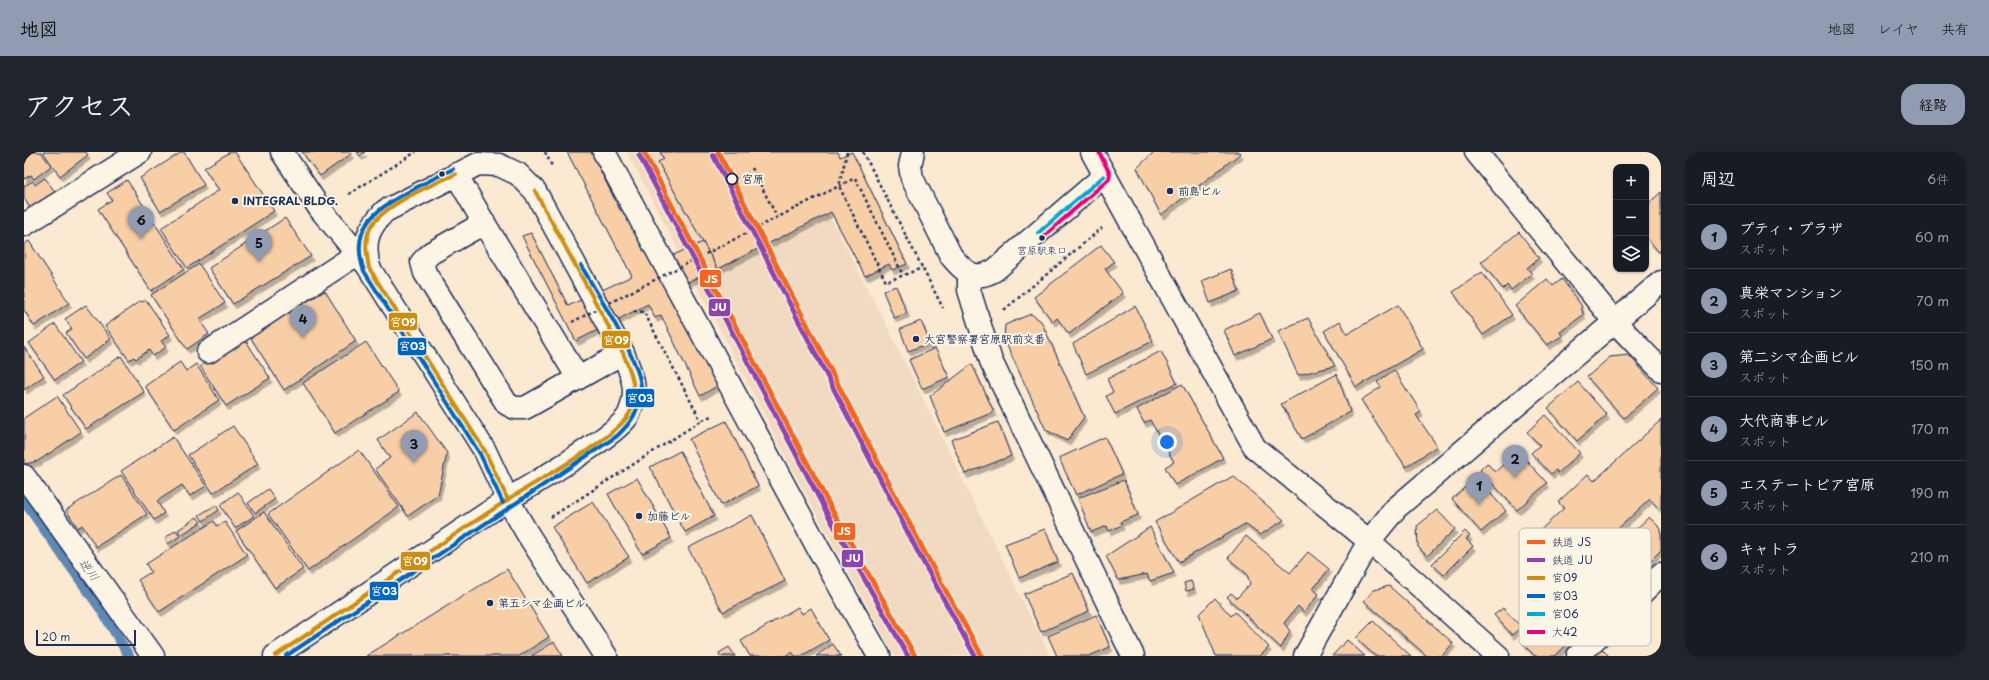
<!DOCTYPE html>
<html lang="ja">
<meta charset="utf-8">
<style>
:root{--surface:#171b24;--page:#20242c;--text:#f1f3f6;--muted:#9ea1a6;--line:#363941;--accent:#919bb2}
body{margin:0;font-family:"Playpen Sans","Klee One",sans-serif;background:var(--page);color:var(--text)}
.controls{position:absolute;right:12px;top:12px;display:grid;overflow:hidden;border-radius:8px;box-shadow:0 1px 3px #0004}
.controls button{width:36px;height:36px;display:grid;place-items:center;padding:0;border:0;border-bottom:1px solid var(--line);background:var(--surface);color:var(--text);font:20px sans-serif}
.scale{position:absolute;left:12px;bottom:10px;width:100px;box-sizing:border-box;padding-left:4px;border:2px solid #1b2f5e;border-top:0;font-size:11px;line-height:14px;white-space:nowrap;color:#1b2f5e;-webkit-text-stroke:3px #fcf5e5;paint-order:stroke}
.you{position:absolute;left:1143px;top:290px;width:14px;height:14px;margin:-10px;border:3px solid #fff;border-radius:50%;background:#1a73e8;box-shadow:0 0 0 6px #1a73e833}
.badge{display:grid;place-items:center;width:26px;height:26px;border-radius:50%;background:var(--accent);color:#111;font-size:13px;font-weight:700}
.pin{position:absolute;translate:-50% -33px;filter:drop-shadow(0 1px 2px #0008)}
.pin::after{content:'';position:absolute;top:21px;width:14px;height:12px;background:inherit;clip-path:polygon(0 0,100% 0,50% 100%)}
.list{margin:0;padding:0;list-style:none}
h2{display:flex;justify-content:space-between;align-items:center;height:52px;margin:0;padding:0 16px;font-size:17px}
h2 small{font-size:13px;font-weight:400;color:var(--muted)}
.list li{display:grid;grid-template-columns:26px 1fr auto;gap:12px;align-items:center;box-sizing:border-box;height:64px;padding:0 16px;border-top:1px solid var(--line)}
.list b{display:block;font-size:15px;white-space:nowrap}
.list p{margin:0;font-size:13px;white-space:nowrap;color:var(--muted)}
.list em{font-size:13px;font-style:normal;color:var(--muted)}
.icon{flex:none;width:22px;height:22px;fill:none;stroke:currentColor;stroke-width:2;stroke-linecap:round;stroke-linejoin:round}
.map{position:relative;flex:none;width:1637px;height:504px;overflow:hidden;border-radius:16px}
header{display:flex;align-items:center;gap:24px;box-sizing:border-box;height:56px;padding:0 20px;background:var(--accent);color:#111}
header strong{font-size:19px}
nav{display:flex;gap:22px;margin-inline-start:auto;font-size:14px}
.intro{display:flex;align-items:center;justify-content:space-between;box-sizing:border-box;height:96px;padding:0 24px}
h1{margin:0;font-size:28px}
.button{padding:10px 18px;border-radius:16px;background:var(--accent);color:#111;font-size:14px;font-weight:700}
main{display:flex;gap:24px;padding:0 24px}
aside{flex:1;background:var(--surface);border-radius:16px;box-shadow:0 1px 3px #0004}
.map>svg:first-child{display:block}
.built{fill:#f1dac1}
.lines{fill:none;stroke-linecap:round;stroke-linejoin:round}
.stream{stroke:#5f89b3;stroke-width:10}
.building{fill:#f8cea7;stroke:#1b2f5e;filter:url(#shadow)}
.minor-casing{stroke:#1b2f5e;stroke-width:25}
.path{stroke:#1b2f5e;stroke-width:2.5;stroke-dasharray:3 3;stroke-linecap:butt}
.minor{stroke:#fcf5e5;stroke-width:22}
.path-bridge{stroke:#1b2f5e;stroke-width:2.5;stroke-dasharray:3 3;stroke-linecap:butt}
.bus-1-casing{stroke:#fcf5e5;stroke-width:7}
.bus-2-casing{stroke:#fcf5e5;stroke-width:7}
.bus-3-casing{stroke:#fcf5e5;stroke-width:7}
.bus-4-casing{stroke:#fcf5e5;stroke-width:7}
.bus-1{stroke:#cb8e13;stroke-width:4}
.bus-2{stroke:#0065bd;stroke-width:4}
.bus-3{stroke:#00a9ce;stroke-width:4}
.bus-4{stroke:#e5007d;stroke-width:4}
.rail-1-casing{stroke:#fcf5e5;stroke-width:8}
.rail-2-casing{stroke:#fcf5e5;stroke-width:8}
.rail-1{stroke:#f26522;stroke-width:5}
.rail-2{stroke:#8e44ad;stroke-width:5}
.bus-dot{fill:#1b2f5e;stroke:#fcf5e5;stroke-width:1.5}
.stop-dot{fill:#fcf5e5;stroke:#1b2f5e;stroke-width:2}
.labels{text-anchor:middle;stroke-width:4;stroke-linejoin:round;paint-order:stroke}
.bus-label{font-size:10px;fill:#1b2f5e;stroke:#fcf5e5}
.stop-label{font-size:11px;font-weight:bold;fill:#1b2f5e;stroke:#fcf5e5;text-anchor:start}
.poi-label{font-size:11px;font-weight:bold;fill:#1b2f5e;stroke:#fcf5e5;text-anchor:start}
.water-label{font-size:12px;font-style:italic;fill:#375481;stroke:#fcf5e5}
.key{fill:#fcf5e5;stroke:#b8babc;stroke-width:1}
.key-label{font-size:11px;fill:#1b2f5e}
.line-badge{stroke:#fcf5e5;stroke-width:1.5}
.badge-label{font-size:11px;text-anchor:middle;font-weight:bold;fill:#fff}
</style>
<header>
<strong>地図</strong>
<nav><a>地図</a><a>レイヤ</a><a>共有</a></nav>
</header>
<div class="intro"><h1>アクセス</h1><a class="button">経路</a></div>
<main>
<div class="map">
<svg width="1637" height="504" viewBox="0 0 1637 504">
<defs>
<filter id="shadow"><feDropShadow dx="2.5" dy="4.5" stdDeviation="0" flood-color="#0004"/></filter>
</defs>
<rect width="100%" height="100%" fill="#fbe9d2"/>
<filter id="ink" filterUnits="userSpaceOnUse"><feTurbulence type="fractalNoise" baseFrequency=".025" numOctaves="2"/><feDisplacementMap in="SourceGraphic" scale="8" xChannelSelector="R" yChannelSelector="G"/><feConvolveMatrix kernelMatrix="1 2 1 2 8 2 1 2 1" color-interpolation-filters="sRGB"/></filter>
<g filter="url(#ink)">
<polygon class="built" points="603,0 772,0 862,172 1026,504 871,504 780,339"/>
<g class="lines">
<polyline class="stream" points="0,349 76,456 105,504"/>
</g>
<g class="building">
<polygon points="0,0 17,0 27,14 10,27 7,23 0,27"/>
<polygon points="19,0 62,0 64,3 36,24"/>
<polygon points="158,0 160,0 180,33 136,59 116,26"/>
<polygon points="206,0 211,0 250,59 163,116 137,76 195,38 180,16"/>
<polygon points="278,0 326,0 327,2 296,24"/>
<polygon points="333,0 341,0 336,4"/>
<polygon points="543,0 567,0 596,58 629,76 647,104 679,90 694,117 661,131 695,233 676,244 637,163 631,166 624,152 552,189 498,84 507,81 544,154 608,124"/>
<polygon points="636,0 814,0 816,5 828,0 883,112 868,118 865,112 841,124 807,60 694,117 634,10 640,7"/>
<polygon points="1130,0 1216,0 1217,1 1137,63 1113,16"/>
<polygon points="21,26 31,40 6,56 0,46 0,34 9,29 11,33"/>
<polygon points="103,28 160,117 127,139 74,57 88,48 83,41"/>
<polygon points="1637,40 1637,98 1635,100 1622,85 1622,54"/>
<polygon points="261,66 287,104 209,152 185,116"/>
<polygon points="1495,80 1515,106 1503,116 1508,122 1487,138 1483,133 1479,137 1457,110"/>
<polygon points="5,89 45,151 10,174 0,158 0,92"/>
<polygon points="1077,93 1090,110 1081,117 1099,141 1045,182 1033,166 1029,170 1010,145"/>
<polygon points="175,112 201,151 175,167 185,182 163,197 127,143"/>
<polygon points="1207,117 1215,139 1186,151 1178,129"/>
<polygon points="1458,120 1488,163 1459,183 1429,140"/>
<polygon points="1523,127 1529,134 1538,127 1557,153 1559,163 1536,180 1538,184 1523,193 1491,154"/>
<polygon points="872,134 883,161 870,166 859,139"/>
<polygon points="301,139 332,189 260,238 225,183"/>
<polygon points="122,148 146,183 137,189 142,195 129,204 125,198 112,207 110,205 105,208 81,174 116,149 118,150"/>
<polygon points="62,153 87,187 60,207 42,181 48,177 41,167"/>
<polygon points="1374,153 1399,197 1332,235 1300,179 1316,169 1323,182"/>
<polygon points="1111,154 1129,189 1062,222 1049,192"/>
<polygon points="1236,161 1248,187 1211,204 1200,178"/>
<polygon points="1007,162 1017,169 1060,265 1043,289 1022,278 980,187 981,173"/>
<polygon points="1284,166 1311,214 1274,223 1254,179"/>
<polygon points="897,169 906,191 884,199 876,177"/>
<polygon points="31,172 57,210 31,228 5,191"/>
<polygon points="220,186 246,226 202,254 176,214"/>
<polygon points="342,190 375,240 311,281 279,231"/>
<polygon points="0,195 20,224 0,238"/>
<polygon points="911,196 925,225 898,237 885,208"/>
<polygon points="1137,199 1153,231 1091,262 1082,244 1089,240 1083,227"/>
<polygon points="1605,203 1634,236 1600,266 1563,225 1586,205"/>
<polygon points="97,204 120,240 62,277 39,243"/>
<polygon points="156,210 162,219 172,212 195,248 150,278 121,234"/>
<polygon points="948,212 970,260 920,280 906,244"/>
<polygon points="1370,218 1397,260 1392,263 1413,294 1382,315 1337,248 1357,235 1353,230"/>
<polygon points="1313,222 1326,260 1278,287 1257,252"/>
<polygon points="1554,230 1583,263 1553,289 1524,256"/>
<polygon points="1158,232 1199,306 1151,333 1141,315 1150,310 1126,268 1120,271 1113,257"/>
<polygon points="33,244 57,280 14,309 1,312 0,311 0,266"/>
<polygon points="394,260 423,301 414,343 384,364 351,317 366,306 354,288"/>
<polygon points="1521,263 1556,301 1534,321 1532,318 1527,322 1507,301 1516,293 1503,280"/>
<polygon points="1637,268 1637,355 1635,357 1626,347 1545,422 1510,384 1540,356 1534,350 1564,322 1570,329"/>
<polygon points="702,269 734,334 697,353 665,287"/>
<polygon points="974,270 987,304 941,322 927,288"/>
<polygon points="209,274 234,312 189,341 164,303"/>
<polygon points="149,285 182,334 166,344 158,333 133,349 140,361 130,368 97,319"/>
<polygon points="1081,285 1098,322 1052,343 1035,306"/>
<polygon points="335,298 375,355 284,419 244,362"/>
<polygon points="656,299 690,364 661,380 626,315"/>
<polygon points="1494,299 1523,331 1493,358 1456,318 1463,311 1471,320"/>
<polygon points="97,323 123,362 72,395 58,373 54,376 42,358"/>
<polygon points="1209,324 1260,368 1236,383 1221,372 1155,410 1131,370"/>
<polygon points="1452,325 1482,359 1457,380 1428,347"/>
<polygon points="613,326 647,386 618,402 584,342"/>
<polygon points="1100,328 1114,363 1096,370 1098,373 1085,379 1083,374 1067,380 1054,346"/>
<polygon points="244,337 251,347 231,361 224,351"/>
<polygon points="214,340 230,364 211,376 196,353"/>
<polygon points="569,350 605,405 563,431 528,375"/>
<polygon points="192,353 195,358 179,369 175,363"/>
<polygon points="1413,358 1431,377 1403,404 1394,395 1393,374"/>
<polygon points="240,360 279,417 251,436 212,379"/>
<polygon points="728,363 761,429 699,460 664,396"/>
<polygon points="173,365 177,370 157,383 154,378"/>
<polygon points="1625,365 1637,377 1637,398 1616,419 1593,395"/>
<polygon points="190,369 193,374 201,370 223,403 135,460 114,428 127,420 122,412"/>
<polygon points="1126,375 1150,421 1126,429 1123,422 1094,428 1082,404"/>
<polygon points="1021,377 1034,410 995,426 981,392"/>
<polygon points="152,378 156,384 144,392 141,386"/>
<polygon points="1441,379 1446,384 1442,387 1449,394 1420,423 1408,412"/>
<polygon points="1222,384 1266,421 1284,400 1305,417 1289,437 1295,442 1280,460 1274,454 1260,471 1266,479 1257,496 1203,445 1207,441 1213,446 1226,432 1223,422 1204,406"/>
<polygon points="483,417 525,485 495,504 342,504"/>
<polygon points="1049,421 1065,459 1017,480 1000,442"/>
<polygon points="1167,429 1170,437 1162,439 1160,431"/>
<polygon points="1365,434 1429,491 1418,504 1403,504 1340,449 1350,438"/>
<polygon points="1191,446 1207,464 1211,460 1245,495 1236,504 1192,504 1175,462"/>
<polygon points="1546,446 1567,469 1531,504 1511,504 1499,492"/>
<polygon points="774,455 778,462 787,456 805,488 777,504 771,504 768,500 761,504 726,504 717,489"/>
<polygon points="1479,456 1497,475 1488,483 1470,463"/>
<polygon points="1072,463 1086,495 1065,504 1033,504 1024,484"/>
<polygon points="1349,469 1387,504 1351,504 1332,486"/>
<polygon points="1323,488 1341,504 1308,504"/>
<polygon points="530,490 539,504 507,504"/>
<polygon points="809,492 817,504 792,504"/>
<polygon points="705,495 711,504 696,504 695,501"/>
<polygon points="1578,497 1585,504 1571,504"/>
</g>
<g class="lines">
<g class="minor-casing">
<g id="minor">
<polyline points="258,0 296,57 342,112"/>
<polyline points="580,0 794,396 855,504"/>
<path d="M889 0 886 14 888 26 927 104C940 120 951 130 971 118L1080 24"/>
<polyline points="1068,0 1231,296 1345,389 1474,504"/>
<polyline points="1452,0 1591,170 1637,218"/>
<polyline points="432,22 460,71 554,226"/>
<polyline points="460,71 407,101 398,110 401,121 483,252 491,256 501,256 599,201"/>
<polyline points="0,73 116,0"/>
<polyline points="945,122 945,138 967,209 1109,504"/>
<polyline points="184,200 333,102"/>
<polyline points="0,324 129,504"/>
<path d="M251 504C329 452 406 399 485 347 508 332 596 282 605 262 615 239 608 223 599 201L511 39 494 22 475 13 454 12 361 59C343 77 339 90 345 116L461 299 484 348 503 381 582 504"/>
<polyline points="1281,504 1345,389 1372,356 1637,130"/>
<polyline points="1554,504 1637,422"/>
</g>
</g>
<g class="path">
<polyline points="521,0 528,14"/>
<polyline points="823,0 815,34 862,130 898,116"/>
<polyline points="839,0 919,156"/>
<polyline points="728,16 753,65"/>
<polyline points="815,34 831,26 879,123"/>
<polyline points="325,42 392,0"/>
<polyline points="980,158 1078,76"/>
<polyline points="610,159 620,160 677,269"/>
<polyline points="527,365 677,269 689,263"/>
</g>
<use href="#minor" class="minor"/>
<polyline class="path-bridge" points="548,170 815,34"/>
<g class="bus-1-casing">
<g id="bus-1">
<path d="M432 22C408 33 355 54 345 79 340 91 343 104 345 116L461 299 484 348"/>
<path d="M251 504C329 452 406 398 485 347 512 329 590 288 605 262 616 242 607 220 599 201L511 39"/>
</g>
</g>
<g class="bus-2-casing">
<g id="bus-2">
<path d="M429 17C415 24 400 31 386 39 351 57 325 76 340 119L456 302 479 351"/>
<path d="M262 504 593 284C608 270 614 260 617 240 620 213 571 139 557 113"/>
</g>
</g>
<g class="bus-3-casing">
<polyline id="bus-3" points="1014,81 1080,24"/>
</g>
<g class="bus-4-casing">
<polyline id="bus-4" points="1018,86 1085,27 1086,22 1075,0"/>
</g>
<use href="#bus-1" class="bus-1"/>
<use href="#bus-2" class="bus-2"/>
<use href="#bus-3" class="bus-3"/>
<use href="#bus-4" class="bus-4"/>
<g class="rail-1-casing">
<g id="rail-1">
<polyline points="620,0 808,358 891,504"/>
<polyline points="694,0 902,403 958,504"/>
</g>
</g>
<g class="rail-2-casing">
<g id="rail-2">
<polyline points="615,3 803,361 884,504"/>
<polyline points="689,3 897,406 951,504"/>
</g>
</g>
<use href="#rail-1" class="rail-1"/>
<use href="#rail-2" class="rail-2"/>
</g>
</g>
<g class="bus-dot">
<circle cx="418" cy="22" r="3.5"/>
<circle cx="1146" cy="39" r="4"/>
<circle cx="211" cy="49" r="4"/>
<circle cx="1018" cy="86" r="3.5"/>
<circle cx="892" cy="187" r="4"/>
<circle cx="615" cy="364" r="4"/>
<circle cx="466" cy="451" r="4"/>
</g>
<circle class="stop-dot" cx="708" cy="27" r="5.5"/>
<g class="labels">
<g class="bus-label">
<text x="1018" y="102">宮原駅東口</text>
</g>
<g class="stop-label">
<text x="718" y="31">宮原</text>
</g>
<g class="poi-label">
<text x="1154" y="43">前島ビル</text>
<text x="219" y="53">INTEGRAL BLDG.</text>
<text x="900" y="191">大宮警察署宮原駅前交番</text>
<text x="623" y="368">加藤ビル</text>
<text x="474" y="455">第五シマ企画ビル</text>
</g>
<g class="water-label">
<text transform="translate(65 418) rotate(55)" y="4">逆川</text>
</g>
</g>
<rect x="1495" y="376" width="132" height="118" rx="6" class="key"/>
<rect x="1503" y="388" width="18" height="4" fill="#f26522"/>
<rect x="1503" y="406" width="18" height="4" fill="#8e44ad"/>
<rect x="1503" y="424" width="18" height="4" fill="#cb8e13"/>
<rect x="1503" y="442" width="18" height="4" fill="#0065bd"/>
<rect x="1503" y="460" width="18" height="4" fill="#00a9ce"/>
<rect x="1503" y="478" width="18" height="4" fill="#e5007d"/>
<g class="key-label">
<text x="1528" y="394">鉄道 JS</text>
<text x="1528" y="412">鉄道 JU</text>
<text x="1528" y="430">宮09</text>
<text x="1528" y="448">宮03</text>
<text x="1528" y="466">宮06</text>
<text x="1528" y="484">大42</text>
</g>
<g class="line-badge">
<rect x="675" y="117" width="23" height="19" rx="4" fill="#f26522"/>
<rect x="684" y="146" width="23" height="19" rx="4" fill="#8e44ad"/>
<rect x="364" y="160" width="30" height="19" rx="4" fill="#cb8e13"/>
<rect x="577" y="178" width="30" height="19" rx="4" fill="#cb8e13"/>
<rect x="373" y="185" width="30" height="19" rx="4" fill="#0065bd"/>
<rect x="601" y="236" width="30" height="20" rx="4" fill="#0065bd"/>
<rect x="809" y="370" width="23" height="19" rx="4" fill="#f26522"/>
<rect x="817" y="397" width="23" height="19" rx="4" fill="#8e44ad"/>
<rect x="376" y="399" width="31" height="20" rx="4" fill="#cb8e13"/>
<rect x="345" y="429" width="30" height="20" rx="4" fill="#0065bd"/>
</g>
<g class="badge-label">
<text x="687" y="131">JS</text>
<text x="695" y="159">JU</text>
<text x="379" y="174">宮09</text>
<text x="592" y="192">宮09</text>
<text x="388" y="198">宮03</text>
<text x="616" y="250">宮03</text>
<text x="820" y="383">JS</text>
<text x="829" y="410">JU</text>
<text x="391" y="413">宮09</text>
<text x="360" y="443">宮03</text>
</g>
</svg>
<div class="controls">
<button>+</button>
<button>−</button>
<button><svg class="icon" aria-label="layers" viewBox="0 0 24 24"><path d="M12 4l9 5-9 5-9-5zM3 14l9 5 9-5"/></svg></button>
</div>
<div class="scale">20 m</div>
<div class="you"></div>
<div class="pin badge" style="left:1455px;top:353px">1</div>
<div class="pin badge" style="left:1491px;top:326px">2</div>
<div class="pin badge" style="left:390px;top:311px">3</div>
<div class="pin badge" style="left:279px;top:186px">4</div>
<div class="pin badge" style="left:235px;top:110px">5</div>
<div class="pin badge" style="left:117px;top:87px">6</div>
</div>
<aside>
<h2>周辺<small>6件</small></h2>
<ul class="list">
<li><span class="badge">1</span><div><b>プティ・プラザ</b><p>スポット</p></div><em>60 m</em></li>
<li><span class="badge">2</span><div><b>真栄マンション</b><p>スポット</p></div><em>70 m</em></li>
<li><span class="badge">3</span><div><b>第二シマ企画ビル</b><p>スポット</p></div><em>150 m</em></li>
<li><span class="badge">4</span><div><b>大代商事ビル</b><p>スポット</p></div><em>170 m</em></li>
<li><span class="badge">5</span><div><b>エステートピア宮原</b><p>スポット</p></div><em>190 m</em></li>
<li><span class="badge">6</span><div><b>キャトラ</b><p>スポット</p></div><em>210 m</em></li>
</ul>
</aside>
</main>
